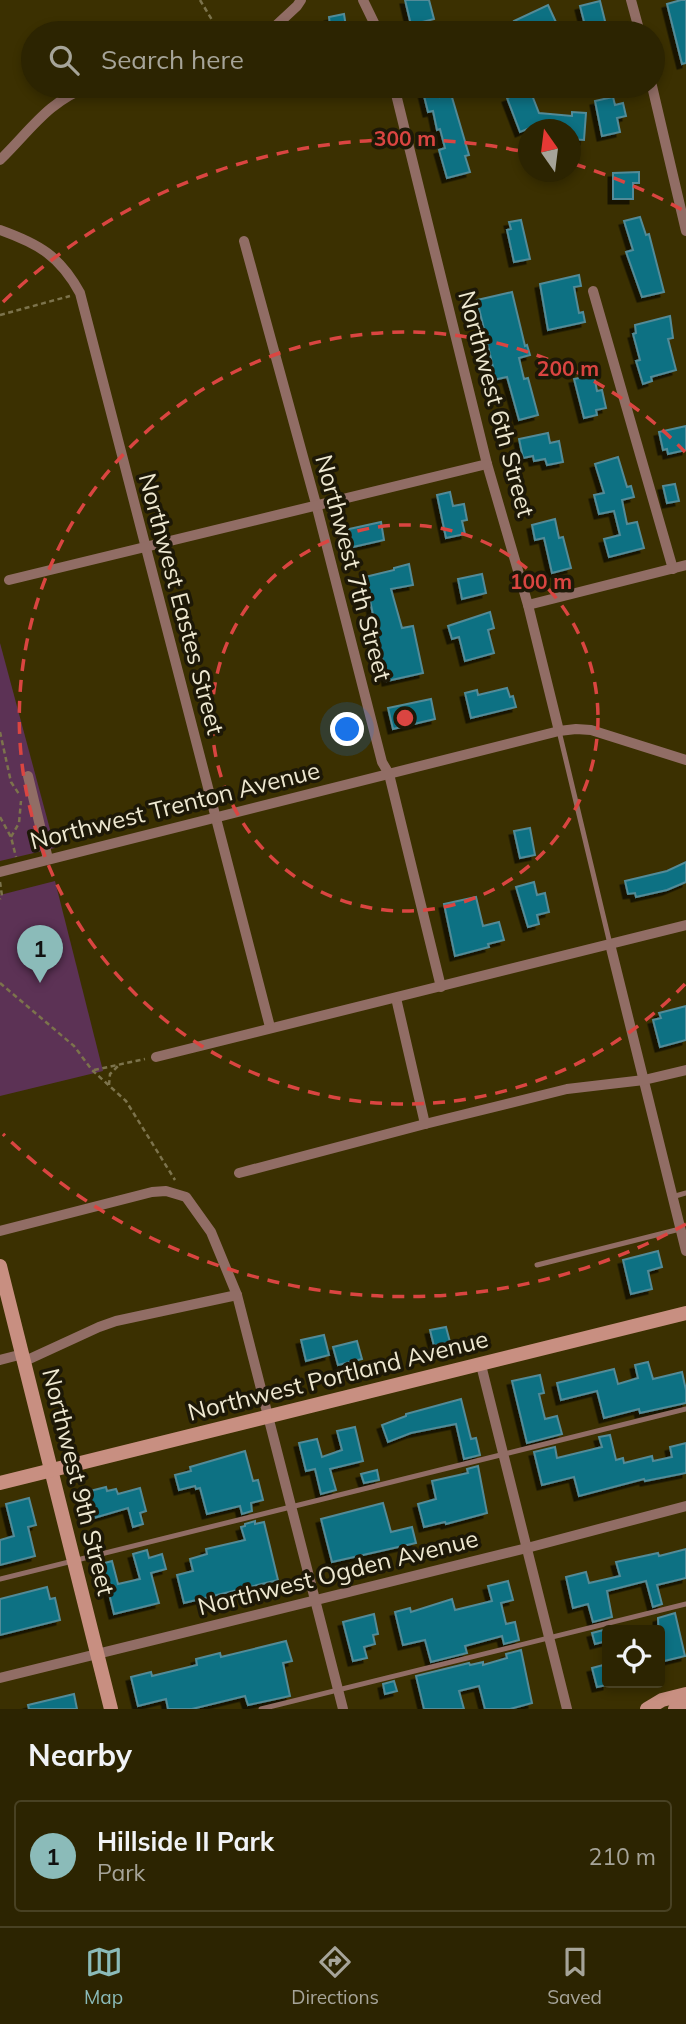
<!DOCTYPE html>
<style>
:root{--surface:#2c2401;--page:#342c0b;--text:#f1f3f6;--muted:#a6a499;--line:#484123;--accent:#8bbbb9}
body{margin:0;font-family:Mulish,sans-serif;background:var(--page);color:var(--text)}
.controls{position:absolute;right:21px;bottom:21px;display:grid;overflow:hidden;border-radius:7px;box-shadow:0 4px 10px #0003}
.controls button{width:63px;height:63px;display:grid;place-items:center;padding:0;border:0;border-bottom:2px solid var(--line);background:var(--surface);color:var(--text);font:35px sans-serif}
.compass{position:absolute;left:518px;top:119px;width:63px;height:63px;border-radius:50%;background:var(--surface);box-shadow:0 4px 10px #0003;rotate:346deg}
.you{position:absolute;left:348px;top:730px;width:24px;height:24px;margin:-18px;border:5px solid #fff;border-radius:50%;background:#1a73e8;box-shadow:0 0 0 10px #1a73e833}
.badge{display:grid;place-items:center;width:46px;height:46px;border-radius:50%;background:var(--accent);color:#111;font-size:23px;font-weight:700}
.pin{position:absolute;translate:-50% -58px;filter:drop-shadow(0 2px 4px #0008)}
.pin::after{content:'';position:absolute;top:37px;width:24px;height:21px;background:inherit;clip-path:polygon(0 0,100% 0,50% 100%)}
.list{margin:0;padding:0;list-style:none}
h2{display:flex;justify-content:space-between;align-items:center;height:91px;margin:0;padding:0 28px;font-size:30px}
h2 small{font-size:23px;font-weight:400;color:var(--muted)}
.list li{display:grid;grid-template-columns:46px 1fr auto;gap:21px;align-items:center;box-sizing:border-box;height:112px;margin:0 14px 14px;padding:0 14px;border:2px solid var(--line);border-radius:7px}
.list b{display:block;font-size:26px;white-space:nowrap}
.list p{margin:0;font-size:23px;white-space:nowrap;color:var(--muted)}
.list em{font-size:23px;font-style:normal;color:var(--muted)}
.icon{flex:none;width:38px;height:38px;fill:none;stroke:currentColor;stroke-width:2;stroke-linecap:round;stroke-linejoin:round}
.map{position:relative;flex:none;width:686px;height:1709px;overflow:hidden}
.search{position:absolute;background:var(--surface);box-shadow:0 4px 10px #0003;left:21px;right:21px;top:21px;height:77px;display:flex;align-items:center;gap:18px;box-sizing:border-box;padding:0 24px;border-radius:38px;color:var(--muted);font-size:26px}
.sheet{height:217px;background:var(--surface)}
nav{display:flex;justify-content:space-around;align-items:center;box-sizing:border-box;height:98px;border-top:2px solid var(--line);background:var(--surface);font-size:19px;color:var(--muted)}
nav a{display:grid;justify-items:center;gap:4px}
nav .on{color:var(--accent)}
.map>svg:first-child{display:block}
.green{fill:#5c3255}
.building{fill:#0e7183;stroke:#528b98;stroke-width:2;filter:url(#shadow)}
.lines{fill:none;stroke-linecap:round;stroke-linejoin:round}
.path{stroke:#7c734c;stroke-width:2.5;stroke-dasharray:5 3.5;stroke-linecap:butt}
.lane{stroke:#916d65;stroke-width:5}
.street{stroke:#916d65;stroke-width:10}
.secondary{stroke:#c88f81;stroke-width:14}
.ring{fill:none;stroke:#da4541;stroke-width:3.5;stroke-dasharray:12 9}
.labels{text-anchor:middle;stroke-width:7;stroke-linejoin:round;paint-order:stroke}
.street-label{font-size:24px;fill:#eee8d1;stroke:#1d1807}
.centre{fill:#da4541;stroke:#1d1807;stroke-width:3.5}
.ring-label{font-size:21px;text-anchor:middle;font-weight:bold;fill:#da4541;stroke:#1d1807;stroke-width:7;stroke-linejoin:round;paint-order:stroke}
</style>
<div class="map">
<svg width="686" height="1709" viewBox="0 0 686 1709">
<defs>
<filter id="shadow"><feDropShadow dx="-4.5" dy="4.5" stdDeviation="0" flood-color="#0009"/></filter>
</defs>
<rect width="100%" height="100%" fill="#3b3001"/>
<g class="green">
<polygon points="0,643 55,848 0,861"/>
<polygon points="55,881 103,1071 0,1096 0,895"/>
</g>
<g class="building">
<polygon points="405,0 429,0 434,19 411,25"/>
<polygon points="681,0 686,0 686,63 682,64 667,4"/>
<polygon points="600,1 607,29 587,33 580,6"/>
<polygon points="548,5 561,33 520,33 514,21"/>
<polygon points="344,14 347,33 331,33 329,17"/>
<polygon points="438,88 440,97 451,94 469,155 465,156 470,172 447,178 439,150 445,148 440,129 437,130 433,111 428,112 423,92"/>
<polygon points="530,90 539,113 572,116 572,112 586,113 584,140 570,139 570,130 547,130 547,121 520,132 507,98"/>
<polygon points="613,97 615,105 623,103 626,116 617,118 620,132 602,136 595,101"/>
<polygon points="639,172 639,183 633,183 633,199 613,199 613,173"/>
<polygon points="640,217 646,235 649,234 664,292 642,297 626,252 633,250 624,221"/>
<polygon points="521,220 530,259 514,262 507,230 511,229 509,222"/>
<polygon points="579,275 581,286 574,287 579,313 583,312 585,322 548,330 540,284"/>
<polygon points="512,292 525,346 527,345 530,355 519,358 524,379 528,378 538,415 519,420 507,377 493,380 490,368 493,367 477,300"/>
<polygon points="670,316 673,338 668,339 676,370 651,377 652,381 643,384 636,361 640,360 633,334 636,333 635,325"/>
<polygon points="594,375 597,391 602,390 606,408 596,410 597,415 584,418 574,379"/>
<polygon points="686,426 686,450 668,454 667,449 663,450 659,432"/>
<polygon points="548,433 550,443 559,441 563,462 547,465 545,459 534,461 533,456 523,458 519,439"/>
<polygon points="618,457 627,487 631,486 634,497 622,500 627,524 637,522 644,548 609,557 604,539 620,535 614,511 599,514 594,495 604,493 595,464"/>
<polygon points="675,484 679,501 667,503 663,486"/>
<polygon points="450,492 453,506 464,504 467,520 462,521 465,534 446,538 437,495"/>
<polygon points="555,519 559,538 563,537 571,568 552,573 544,538 535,540 532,525"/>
<polygon points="381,522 384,540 353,547 349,529"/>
<polygon points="409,564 413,585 391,589 402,628 413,626 423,673 387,681 365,577 394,570 394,568"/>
<polygon points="482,574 486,593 462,599 458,579"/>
<polygon points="490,612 494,628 488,630 494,653 465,661 459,637 452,639 448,626"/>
<polygon points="507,688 510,697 513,696 516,707 471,718 465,693 477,690 478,695"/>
<polygon points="431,699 435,719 393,729 388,708"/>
<polygon points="530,828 535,855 520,858 514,831"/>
<polygon points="686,862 686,882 667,890 636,897 635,893 628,894 625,881 667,871"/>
<polygon points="534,882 537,895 545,893 549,912 537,915 539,924 528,927 516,887"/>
<polygon points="476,897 483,926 499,922 504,940 488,944 489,947 455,956 444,904"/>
<polygon points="686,1006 686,1040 660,1047 653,1020 661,1018 659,1013"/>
<polygon points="658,1251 662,1267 648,1271 652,1289 631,1294 623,1260"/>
<polygon points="446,1327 450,1342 434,1346 430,1330"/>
<polygon points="324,1335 329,1355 306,1361 301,1340"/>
<polygon points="357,1341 362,1359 338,1365 333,1347"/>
<polygon points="648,1362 653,1379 682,1372 686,1390 686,1403 640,1413 639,1409 604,1418 597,1391 561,1400 557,1383 614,1369 618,1384 638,1378 635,1365"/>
<polygon points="540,1375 544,1393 539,1394 545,1419 557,1416 562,1434 527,1443 512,1381"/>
<polygon points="461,1399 471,1439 476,1438 480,1455 464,1459 456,1424 411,1433 388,1442 382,1425 406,1416 406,1414"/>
<polygon points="355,1427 363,1461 330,1469 336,1490 321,1494 315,1469 306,1471 299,1443 317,1439 322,1457 342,1450 337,1431"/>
<polygon points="610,1435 616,1460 623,1458 624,1463 652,1456 653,1461 672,1457 670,1447 686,1443 686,1473 645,1481 644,1479 579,1496 574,1477 542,1485 534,1452 555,1447 557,1458 602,1447 599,1437"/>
<polygon points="245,1451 253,1481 258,1480 263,1500 251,1503 252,1511 242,1514 240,1506 207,1514 200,1488 196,1489 195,1486 179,1490 175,1475 191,1471 190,1467"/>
<polygon points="478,1466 487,1513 446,1524 445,1522 424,1527 418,1504 436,1499 432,1481 468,1473 467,1469"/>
<polygon points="377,1470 379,1480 364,1483 361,1474"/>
<polygon points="106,1487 107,1491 116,1489 118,1494 140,1488 146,1511 140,1513 143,1524 133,1527 128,1508 94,1518 86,1492"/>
<polygon points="29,1498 36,1525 28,1527 35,1556 0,1565 0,1540 14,1536 6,1504"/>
<polygon points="383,1503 391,1532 412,1527 416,1543 332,1562 321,1519"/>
<polygon points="255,1521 255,1524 264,1522 278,1580 184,1603 177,1575 193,1571 190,1559 207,1554 206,1549 245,1540 241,1527 245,1526 245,1524"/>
<polygon points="686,1549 686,1578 657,1585 662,1604 653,1607 646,1581 607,1591 612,1617 593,1622 588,1604 573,1608 566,1577 586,1572 589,1583 620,1576 616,1562 658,1553 659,1556"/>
<polygon points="147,1550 149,1558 162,1554 166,1569 151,1573 159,1603 114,1614 105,1577 100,1578 97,1565 112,1561 118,1584 140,1579 133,1554"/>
<polygon points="508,1581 513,1600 501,1603 506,1624 515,1622 519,1640 504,1644 502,1636 465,1646 467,1653 431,1662 425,1640 403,1645 395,1612 410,1608 411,1612 452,1599 455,1610 492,1601 488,1586"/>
<polygon points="47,1587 50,1599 55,1598 60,1620 0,1635 0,1599"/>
<polygon points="675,1613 685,1656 660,1662 658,1618"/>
<polygon points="374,1614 378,1634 373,1635 375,1644 364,1647 367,1658 353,1661 343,1622"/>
<polygon points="615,1627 616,1630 607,1630 607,1641 595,1644 592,1633"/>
<polygon points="286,1641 292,1661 283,1663 290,1696 248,1705 245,1696 192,1709 168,1709 166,1699 138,1706 131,1677 151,1672 152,1676 197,1665 196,1659 220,1653 221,1657"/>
<polygon points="521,1650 532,1703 510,1709 485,1709 479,1686 459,1691 464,1709 424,1709 416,1676 469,1663 470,1665 483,1662 483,1665 507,1658 506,1654"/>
<polygon points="607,1664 607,1685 597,1687 592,1668"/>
<polygon points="394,1681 397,1691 385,1694 383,1684"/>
<polygon points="74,1694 77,1709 29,1709 28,1705"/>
</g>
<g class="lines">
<g class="path">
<polyline points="200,0 220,33"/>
<polyline points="0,315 70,296"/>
<polyline points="0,732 11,782 19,794"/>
<polyline points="0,817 11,837 16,857"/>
<polyline points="11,837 19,823 21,801"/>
<polyline points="0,882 2,896 0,899"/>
<polyline points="0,983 74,1046 92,1070 126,1101 175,1180"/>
<polyline points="94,1070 145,1059"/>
<polyline points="109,1085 110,1074 119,1065"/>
</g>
<g class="lane">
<polyline points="559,731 610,944"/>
<polyline points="672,1197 686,1193"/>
<polyline points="537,1265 680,1229"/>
<polyline points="0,1579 686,1409"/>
<polyline points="261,1709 686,1604"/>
</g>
<g class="street">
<polyline points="363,0 379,33"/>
<polyline points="631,0 640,33"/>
<polyline points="268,33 297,6 301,0"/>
<polyline points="394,86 487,464 528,605 559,731"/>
<polyline points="652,86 686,231"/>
<path d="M0 160C30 131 48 101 90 86"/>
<path d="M0 230C39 244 60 256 80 293L270 1027"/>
<polyline points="244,241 316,504 382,762 389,774 441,987"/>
<polyline points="593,291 673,569"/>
<polyline points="9,580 487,464"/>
<polyline points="528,605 686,565"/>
<polyline points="28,776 48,859"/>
<polyline points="0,872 559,731 576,729 591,730 686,760"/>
<polyline points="610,944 686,1251"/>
<polyline points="396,998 425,1124"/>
<polyline points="156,1057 686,925"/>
<polyline points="239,1173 425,1124 567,1089 644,1080 686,1070"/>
<polyline points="0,1231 152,1192 166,1191 186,1197 211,1232 237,1295 343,1709"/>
<polyline points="0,1360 23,1354"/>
<polyline points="25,1361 99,1327 116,1321 237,1295"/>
<polyline points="481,1365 567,1709"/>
<polyline points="0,1678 527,1548 686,1506"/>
</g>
<g class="secondary">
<polyline points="0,1266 111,1709"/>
<polyline points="0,1483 686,1313"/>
<polyline points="647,1709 662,1700 686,1694"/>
<polyline points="675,1709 686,1706"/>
</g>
</g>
<g class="ring">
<circle cx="405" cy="718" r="193"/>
<path d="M685 984A386 386 0 1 1 685 452"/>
<path d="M686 1224A579 579 0 0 1 3 1134M3 302A579 579 0 0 1 525 152M574 164A579 579 0 0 1 686 212"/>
</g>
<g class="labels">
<g class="street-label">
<text transform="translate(496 404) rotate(75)" y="8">Northwest 6th Street</text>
<text transform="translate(353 568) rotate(75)" y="8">Northwest 7th Street</text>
<text transform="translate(181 604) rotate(75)" y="8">Northwest Eastes Street</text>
<text transform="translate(175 806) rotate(-14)" y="8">Northwest Trenton Avenue</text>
<text transform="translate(338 1376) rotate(-14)" y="8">Northwest Portland Avenue</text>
<text transform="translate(78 1482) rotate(76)" y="8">Northwest 9th Street</text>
<text transform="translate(338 1573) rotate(-14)" y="8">Northwest Ogden Avenue</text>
</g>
</g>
<circle cx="405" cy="718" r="10" class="centre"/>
<g class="ring-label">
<text x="405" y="146">300 m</text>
<text x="568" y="376">200 m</text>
<text x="541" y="589">100 m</text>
</g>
</svg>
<div class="controls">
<button><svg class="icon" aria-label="locate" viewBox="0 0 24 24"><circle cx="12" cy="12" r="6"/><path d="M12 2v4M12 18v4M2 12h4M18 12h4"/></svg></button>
</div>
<svg class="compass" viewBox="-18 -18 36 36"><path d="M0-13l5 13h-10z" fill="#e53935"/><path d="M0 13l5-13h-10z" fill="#a6a499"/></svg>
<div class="you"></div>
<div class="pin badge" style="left:40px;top:983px">1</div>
<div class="search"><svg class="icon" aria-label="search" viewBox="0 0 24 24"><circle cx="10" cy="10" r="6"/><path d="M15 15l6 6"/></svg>Search here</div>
</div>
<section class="sheet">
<h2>Nearby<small></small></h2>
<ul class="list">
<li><span class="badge">1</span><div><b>Hillside II Park</b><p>Park</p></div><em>210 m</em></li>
</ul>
</section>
<nav>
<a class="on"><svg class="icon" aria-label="map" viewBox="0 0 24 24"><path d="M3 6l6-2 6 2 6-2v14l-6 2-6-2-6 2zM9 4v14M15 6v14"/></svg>Map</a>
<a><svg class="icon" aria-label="directions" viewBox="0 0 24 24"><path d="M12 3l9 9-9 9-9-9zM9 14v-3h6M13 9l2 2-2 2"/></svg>Directions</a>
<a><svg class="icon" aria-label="saved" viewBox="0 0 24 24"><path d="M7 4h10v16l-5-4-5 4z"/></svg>Saved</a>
</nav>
